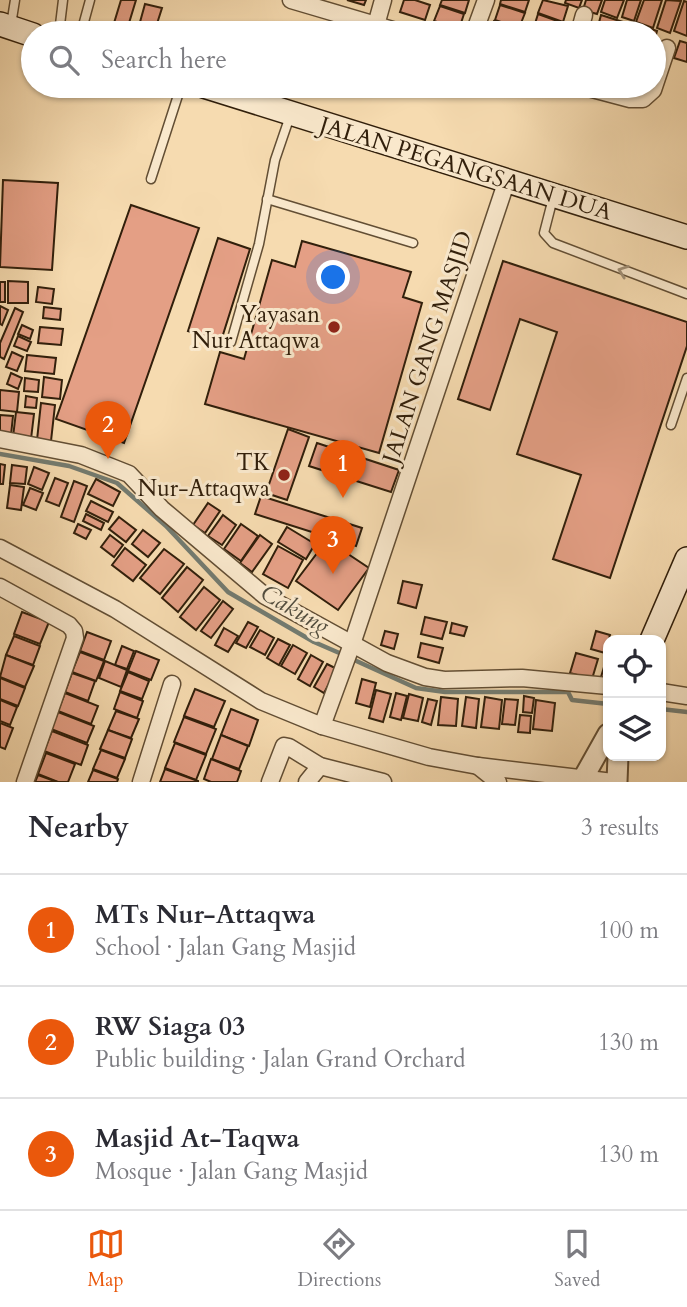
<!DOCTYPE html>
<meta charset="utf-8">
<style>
:root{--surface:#fff;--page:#f7f7f7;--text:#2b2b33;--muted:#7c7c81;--line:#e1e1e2;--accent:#ea580c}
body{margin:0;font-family:Cardo,serif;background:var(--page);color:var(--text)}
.controls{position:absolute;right:21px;bottom:21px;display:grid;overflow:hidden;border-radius:14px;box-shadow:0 2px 5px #0004}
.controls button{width:63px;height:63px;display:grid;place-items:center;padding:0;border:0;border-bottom:2px solid var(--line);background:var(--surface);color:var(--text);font:35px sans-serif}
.you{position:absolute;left:334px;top:278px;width:24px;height:24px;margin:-18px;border:5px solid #fff;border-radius:50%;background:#1a73e8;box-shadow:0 0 0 10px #1a73e833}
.badge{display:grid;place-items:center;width:46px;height:46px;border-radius:50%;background:var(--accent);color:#fff;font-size:23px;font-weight:700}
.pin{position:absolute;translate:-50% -58px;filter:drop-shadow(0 2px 4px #0008)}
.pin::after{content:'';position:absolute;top:37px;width:24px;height:21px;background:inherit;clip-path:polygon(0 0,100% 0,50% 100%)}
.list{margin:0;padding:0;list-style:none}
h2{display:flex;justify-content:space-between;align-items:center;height:91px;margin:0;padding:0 28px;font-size:30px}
h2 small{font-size:23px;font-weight:400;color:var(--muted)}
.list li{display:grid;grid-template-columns:46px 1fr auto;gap:21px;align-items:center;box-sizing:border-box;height:112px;padding:0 28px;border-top:2px solid var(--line)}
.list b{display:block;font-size:26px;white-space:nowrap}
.list p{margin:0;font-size:23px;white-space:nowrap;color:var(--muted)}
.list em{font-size:23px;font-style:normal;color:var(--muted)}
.icon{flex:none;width:38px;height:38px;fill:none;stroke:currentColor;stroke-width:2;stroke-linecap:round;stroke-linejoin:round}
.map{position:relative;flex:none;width:687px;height:782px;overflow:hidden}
.search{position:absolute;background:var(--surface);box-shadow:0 2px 5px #0004;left:21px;right:21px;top:21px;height:77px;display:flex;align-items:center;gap:18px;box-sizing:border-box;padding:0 24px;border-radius:38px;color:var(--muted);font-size:26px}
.sheet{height:427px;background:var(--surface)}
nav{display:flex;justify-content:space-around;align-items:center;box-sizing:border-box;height:98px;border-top:2px solid var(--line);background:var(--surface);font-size:19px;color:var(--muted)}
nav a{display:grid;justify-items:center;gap:4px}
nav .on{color:var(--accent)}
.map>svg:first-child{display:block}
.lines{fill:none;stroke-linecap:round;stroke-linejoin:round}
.stream{stroke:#737b70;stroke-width:4.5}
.building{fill:#e49f85;stroke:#311f0b;stroke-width:2}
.service-casing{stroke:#624e34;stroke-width:11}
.minor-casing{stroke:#624e34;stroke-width:19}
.tertiary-casing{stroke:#624e34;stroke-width:23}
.secondary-casing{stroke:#311f0b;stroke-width:26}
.service{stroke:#f9e8cc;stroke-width:8}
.minor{stroke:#f9e8cc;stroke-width:16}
.tertiary{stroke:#f9e8cc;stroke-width:19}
.secondary{stroke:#f9e8cc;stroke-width:23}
.oneway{stroke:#9f8e75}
.poi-dot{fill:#8f2418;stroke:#f9e8cc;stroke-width:2.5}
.labels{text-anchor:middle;stroke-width:6;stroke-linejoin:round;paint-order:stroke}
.street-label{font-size:23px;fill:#311f0b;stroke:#f9e8cc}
.poi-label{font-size:23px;fill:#311f0b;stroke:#f9e8cc;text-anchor:end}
.water-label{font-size:24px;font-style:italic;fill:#524d3e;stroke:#f9e8cc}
</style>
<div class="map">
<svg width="687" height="782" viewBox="0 0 687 782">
<rect width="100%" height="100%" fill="#f6dbb0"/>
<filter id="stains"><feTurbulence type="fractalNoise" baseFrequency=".00286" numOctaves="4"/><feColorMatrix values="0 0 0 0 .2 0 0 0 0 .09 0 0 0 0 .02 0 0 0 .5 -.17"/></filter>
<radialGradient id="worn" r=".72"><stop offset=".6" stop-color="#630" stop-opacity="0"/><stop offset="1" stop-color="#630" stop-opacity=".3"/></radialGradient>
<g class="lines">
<g class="stream">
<polyline points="0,454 69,466 117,483 166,526 228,592 314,642 344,655"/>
<polyline points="352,659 416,688 445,692 568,692 572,700 608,704"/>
<polyline points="661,709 687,712"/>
</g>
</g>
<g class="building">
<polygon points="121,0 136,0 126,33 111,33"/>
<polygon points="347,0 366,0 364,5"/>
<polygon points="404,0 415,0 430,5 425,20 400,12"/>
<polygon points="442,0 469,0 465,13 440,5"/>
<polygon points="501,0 529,0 525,12 500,4"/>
<polygon points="543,0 568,6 563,22 538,13"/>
<polygon points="566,0 582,0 579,8 565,3"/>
<polygon points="586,0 602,0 597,14 583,10"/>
<polygon points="605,0 624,0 617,18 601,12"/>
<polygon points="627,0 641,0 634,21 622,17"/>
<polygon points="644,0 662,0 653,28 636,22"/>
<polygon points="666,0 681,1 670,33 657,28"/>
<polygon points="684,1 687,2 687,36 674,31"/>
<polygon points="145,4 162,8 154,33 137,33"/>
<polygon points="500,5 525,13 519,28 495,20"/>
<polygon points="440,6 464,14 459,29 434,21"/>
<polygon points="538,14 563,23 559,33 544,33 533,30"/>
<polygon points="601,15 626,23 623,33 607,33 597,30"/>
<polygon points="494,21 518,30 517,33 490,33"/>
<polygon points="632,23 657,31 654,42 654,33 629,33"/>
<polygon points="680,41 687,43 687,62 674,58"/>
<polygon points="3,180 58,183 52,270 0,267"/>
<polygon points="131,205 199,228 124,443 56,419"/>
<polygon points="218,238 250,249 221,341 188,331"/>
<polygon points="302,241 411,272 403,297 422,303 379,453 205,404 220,352 244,359 272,260 295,267"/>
<polygon points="503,261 687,322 687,346 610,578 553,559 581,475 517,454 557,332 520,319 490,410 458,399"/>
<polygon points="8,281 28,282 28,303 8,303"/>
<rect x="0" y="282" width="5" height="20"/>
<polygon points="38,287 54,289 52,304 36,302"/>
<polygon points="0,306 8,310 2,325 0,324"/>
<polygon points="44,307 61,309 60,320 43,318"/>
<polygon points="15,308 23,312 4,359 0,357 0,343"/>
<polygon points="22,325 33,330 30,339 18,334"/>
<polygon points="40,327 63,329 61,345 38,343"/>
<polygon points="18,336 31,342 27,351 14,346"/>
<polygon points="12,352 23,357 17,371 6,367"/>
<polygon points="27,355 56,358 54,374 25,371"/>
<polygon points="11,373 22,378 18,389 7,384"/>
<polygon points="44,377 62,380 60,399 42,397"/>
<polygon points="25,378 39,380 38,392 24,391"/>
<polygon points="0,390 19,392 17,412 0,410"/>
<polygon points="26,396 37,398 36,408 25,407"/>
<polygon points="41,403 55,405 51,441 37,440"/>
<polygon points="16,412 34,414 31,439 13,437"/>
<polygon points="0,415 13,416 11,435 0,434"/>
<polygon points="288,429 309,437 287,500 266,493"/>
<polygon points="317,443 399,470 391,492 309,466"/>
<polygon points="0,464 5,465 3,484 0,484"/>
<polygon points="12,465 27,467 25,484 10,483"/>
<polygon points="34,467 49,473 42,490 28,484"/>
<polygon points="55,478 68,483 59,506 46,501"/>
<polygon points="96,479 120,492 113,506 88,494"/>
<polygon points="74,481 87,486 74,522 61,517"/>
<polygon points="10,485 24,487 21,510 7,508"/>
<polygon points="30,488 43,493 36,510 23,505"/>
<polygon points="261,496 362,528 356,546 255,514"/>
<polygon points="91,501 113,512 108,522 86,511"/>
<polygon points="208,503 220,511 205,533 193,525"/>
<polygon points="86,514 104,523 101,530 83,521"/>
<polygon points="223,515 236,525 222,545 208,536"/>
<polygon points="119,517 136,530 126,542 109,529"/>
<polygon points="78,524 91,530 86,539 74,533"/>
<polygon points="241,524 258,536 241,561 224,549"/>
<polygon points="287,527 315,544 306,559 278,542"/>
<polygon points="143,530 160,543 148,557 132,544"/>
<polygon points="110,535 123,545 114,557 101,547"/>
<polygon points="260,535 272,544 252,572 240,563"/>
<polygon points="327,540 369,568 338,610 296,581"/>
<polygon points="278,546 303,560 288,588 263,574"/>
<polygon points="125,548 146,565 133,581 112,565"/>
<polygon points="164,549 184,564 160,594 140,578"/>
<polygon points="187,567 203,580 178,612 162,598"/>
<polygon points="403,581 422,585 416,608 398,603"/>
<polygon points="204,587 220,600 196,630 180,617"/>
<polygon points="223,601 233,609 211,638 201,631"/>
<polygon points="22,612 49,622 40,644 14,634"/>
<polygon points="425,617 447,622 442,639 421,634"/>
<polygon points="248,622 258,627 246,648 236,643"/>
<polygon points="452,623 467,627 464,636 450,633"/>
<polygon points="224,628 238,636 228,652 215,645"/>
<polygon points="260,630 274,638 265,655 250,647"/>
<polygon points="385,631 398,634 394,649 381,645"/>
<polygon points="596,631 610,635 605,653 591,649"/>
<polygon points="87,632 111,641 104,660 80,651"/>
<polygon points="14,636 40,646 33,665 6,655"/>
<polygon points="278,639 290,645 279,665 267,658"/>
<polygon points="421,643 443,648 439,663 418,657"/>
<polygon points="293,645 307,653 295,674 281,666"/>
<polygon points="122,646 134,651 127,669 115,665"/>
<polygon points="136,651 159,660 151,680 128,671"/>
<polygon points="80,652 104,661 96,681 72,672"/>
<polygon points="576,653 598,659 592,679 570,673"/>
<polygon points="6,655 34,666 25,687 0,677"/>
<polygon points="311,655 323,662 310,686 298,679"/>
<polygon points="607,657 608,657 608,679 601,677"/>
<polygon points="105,661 127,670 121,687 99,678"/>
<polygon points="327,664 337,669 324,693 314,687"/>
<polygon points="128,672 149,681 142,699 120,691"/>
<polygon points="72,673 95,681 88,701 65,692"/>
<polygon points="0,678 25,688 18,706 0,699"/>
<polygon points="362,679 376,683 370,707 356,703"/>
<polygon points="195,689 225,701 214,727 184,716"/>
<polygon points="376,690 391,694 383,722 369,718"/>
<polygon points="120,692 143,701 137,718 114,709"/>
<polygon points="65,693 98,706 91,724 58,711"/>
<polygon points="396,693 407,696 401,720 390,717"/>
<polygon points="409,694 423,698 418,721 403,718"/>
<polygon points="524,696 534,698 532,713 523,712"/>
<polygon points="441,697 458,699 456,726 438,725"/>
<polygon points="466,697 479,699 476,728 462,726"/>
<polygon points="485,697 502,700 499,729 481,727"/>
<polygon points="428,699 437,701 431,725 422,722"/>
<polygon points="505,699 518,700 515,725 502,724"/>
<polygon points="0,700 17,707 10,725 0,721"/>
<polygon points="536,700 555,703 552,731 533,729"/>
<polygon points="231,709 258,720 249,746 221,735"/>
<polygon points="116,711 139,719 131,738 108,730"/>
<polygon points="58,712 94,726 87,743 51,729"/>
<polygon points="520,715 531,716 530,733 518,732"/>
<polygon points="184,717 216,729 206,754 174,742"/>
<polygon points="0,723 13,728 5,749 0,747"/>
<polygon points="108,730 132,739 125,758 100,749"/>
<polygon points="52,731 88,745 81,765 44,751"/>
<polygon points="221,735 248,746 239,769 212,759"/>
<polygon points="175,743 206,755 196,780 165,768"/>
<polygon points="101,750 125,759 117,778 93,769"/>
<polygon points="46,753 75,764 68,782 58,782 38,774"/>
<polygon points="211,759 241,771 237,782 211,782 204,779"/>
<polygon points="165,769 198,781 198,782 160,782"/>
<polygon points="93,770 118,779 117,782 88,782"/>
<polygon points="38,775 57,782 35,782"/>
</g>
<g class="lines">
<g class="service-casing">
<g id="service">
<polyline points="11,25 15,0"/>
<polyline points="59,33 63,0"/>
<polyline points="81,33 90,0"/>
<polyline points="151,179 181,86"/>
<polyline points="553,198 544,233 553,243 687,294"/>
<polyline points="267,199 413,243"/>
<polyline points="231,342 259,244 275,160 290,116"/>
<polyline points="671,425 687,378"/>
</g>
</g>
<g class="minor-casing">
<g id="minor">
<polyline points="291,0 403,33"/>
<polyline points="376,25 383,0"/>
<polyline points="474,33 486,0"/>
<polyline points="579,33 584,15"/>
<polyline points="581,86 630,99 643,99 653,90 667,48"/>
<polyline points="0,439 81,455 129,474 162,509 265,596 387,663 425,677 444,680 522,678 608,686"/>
<polyline points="0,548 115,609 261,701 322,726 429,757 478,766 613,782"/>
<polyline points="0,587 69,625 74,631 75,638 25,782"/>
<polyline points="661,692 687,696"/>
<polyline points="322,726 352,644 507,180"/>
<polyline points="478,766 498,782"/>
<polyline points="141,782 172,684"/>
<polyline points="270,782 284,746 289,747 320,766 383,782"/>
<polyline points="307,782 320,766"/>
</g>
</g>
<g class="tertiary-casing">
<g id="tertiary">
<polyline points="581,782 608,734"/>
<polyline points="617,782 618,756"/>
</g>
</g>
<g class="secondary-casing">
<g id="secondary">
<polyline points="0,24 33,35"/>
<polyline points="204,86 687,237"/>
<polyline points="652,640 687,559"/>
</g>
</g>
<use href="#service" class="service"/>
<use href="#minor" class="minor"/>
<use href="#tertiary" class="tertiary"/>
<use href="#secondary" class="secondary"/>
</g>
<defs><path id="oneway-chevron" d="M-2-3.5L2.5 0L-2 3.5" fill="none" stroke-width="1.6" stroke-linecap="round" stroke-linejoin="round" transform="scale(1.75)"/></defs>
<use class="oneway" href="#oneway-chevron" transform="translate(623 271) rotate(-160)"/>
<g class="poi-dot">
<circle cx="334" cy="327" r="7"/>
<circle cx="284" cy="475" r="7"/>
</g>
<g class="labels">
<g class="street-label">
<text transform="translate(466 168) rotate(17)" y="8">JALAN PEGANGSAAN DUA</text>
<text transform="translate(427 347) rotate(-72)" y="8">JALAN GANG MASJID</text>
</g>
<g class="poi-label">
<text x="320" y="322">Yayasan<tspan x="320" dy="26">Nur Attaqwa</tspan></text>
<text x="270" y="470">TK<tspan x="270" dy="26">Nur-Attaqwa</tspan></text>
</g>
<g class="water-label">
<text transform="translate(295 609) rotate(30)" y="8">Cakung</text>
</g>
</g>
<rect width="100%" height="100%" filter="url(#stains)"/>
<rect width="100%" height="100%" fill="url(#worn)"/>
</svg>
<div class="controls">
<button><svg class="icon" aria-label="locate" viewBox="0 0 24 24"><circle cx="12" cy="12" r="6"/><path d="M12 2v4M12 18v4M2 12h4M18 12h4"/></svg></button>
<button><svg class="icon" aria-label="layers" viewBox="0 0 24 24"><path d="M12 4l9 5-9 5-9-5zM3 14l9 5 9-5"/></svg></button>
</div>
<div class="you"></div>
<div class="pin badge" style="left:343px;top:498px">1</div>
<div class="pin badge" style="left:108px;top:459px">2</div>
<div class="pin badge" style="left:333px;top:574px">3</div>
<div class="search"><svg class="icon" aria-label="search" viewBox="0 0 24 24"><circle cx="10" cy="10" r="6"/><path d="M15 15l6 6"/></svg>Search here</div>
</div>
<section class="sheet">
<h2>Nearby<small>3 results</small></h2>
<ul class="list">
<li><span class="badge">1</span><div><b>MTs Nur-Attaqwa</b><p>School · Jalan Gang Masjid</p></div><em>100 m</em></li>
<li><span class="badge">2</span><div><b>RW Siaga 03</b><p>Public building · Jalan Grand Orchard</p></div><em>130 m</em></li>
<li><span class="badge">3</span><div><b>Masjid At-Taqwa</b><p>Mosque · Jalan Gang Masjid</p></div><em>130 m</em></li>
</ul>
</section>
<nav>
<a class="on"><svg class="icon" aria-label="map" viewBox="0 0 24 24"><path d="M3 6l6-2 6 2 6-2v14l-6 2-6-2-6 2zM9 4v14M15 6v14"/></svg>Map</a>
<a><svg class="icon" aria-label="directions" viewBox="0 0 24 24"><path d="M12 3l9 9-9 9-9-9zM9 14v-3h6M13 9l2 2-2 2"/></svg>Directions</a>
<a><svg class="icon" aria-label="saved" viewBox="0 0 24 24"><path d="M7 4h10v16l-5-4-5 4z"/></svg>Saved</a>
</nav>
